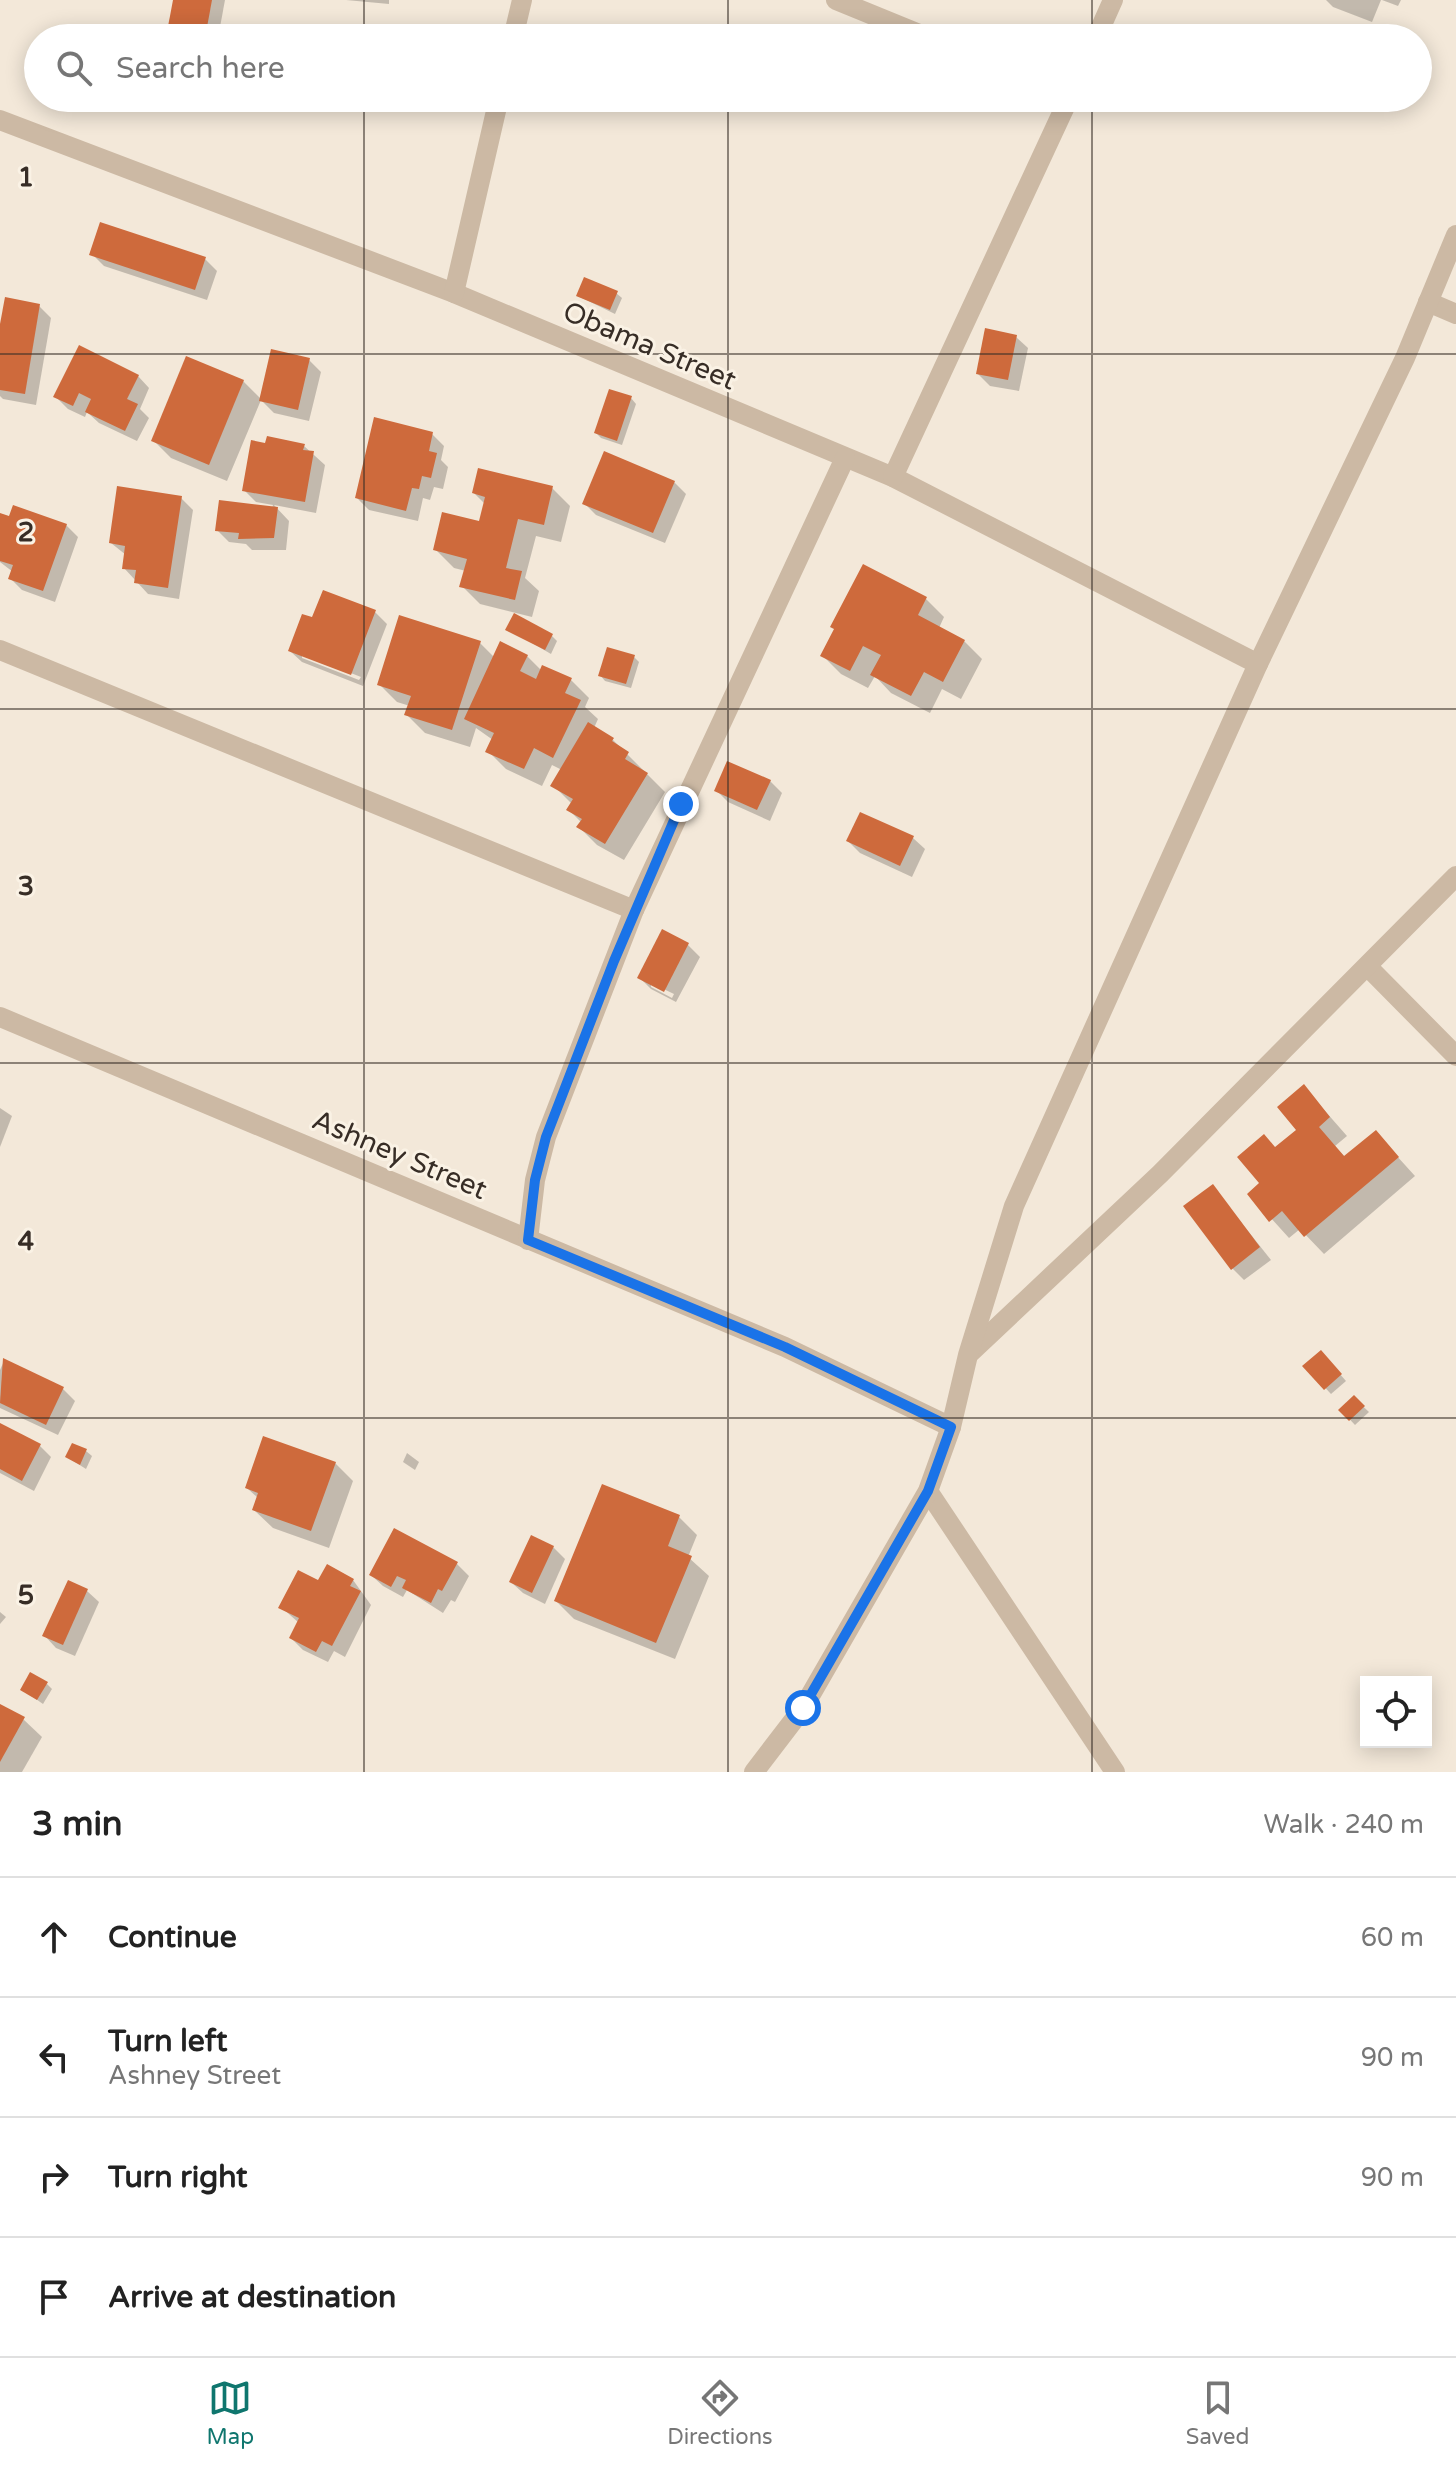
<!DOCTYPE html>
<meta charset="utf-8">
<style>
:root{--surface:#fff;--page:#f2f2f2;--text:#222;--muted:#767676;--line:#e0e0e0;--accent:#0f766e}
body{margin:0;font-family:"Varela Round",sans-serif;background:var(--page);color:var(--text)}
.controls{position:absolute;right:24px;bottom:24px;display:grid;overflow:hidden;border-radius:0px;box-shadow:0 4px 20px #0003}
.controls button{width:72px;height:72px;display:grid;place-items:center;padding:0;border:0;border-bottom:2px solid var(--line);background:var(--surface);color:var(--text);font:40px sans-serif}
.stop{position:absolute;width:24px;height:24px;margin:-18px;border:6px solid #1a73e8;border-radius:50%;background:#fff}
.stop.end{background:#1a73e8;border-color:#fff;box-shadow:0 2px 8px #0008}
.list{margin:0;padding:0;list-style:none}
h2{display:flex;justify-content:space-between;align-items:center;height:104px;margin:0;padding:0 32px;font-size:34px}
h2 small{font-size:26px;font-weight:400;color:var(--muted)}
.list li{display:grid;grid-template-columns:52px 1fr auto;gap:24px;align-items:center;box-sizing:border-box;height:120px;padding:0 32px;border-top:2px solid var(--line)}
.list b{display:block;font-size:30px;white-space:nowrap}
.list p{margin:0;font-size:26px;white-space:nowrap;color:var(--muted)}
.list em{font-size:26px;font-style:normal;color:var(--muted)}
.icon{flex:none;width:44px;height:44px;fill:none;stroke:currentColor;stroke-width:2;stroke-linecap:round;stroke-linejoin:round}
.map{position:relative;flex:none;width:1456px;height:1772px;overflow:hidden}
.search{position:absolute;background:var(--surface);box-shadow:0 4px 20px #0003;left:24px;right:24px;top:24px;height:88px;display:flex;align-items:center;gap:20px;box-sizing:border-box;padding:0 28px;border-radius:44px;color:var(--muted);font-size:30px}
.sheet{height:584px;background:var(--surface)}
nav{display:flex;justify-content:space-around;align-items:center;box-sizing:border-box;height:112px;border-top:2px solid var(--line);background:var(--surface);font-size:22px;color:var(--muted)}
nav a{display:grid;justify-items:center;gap:4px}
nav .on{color:var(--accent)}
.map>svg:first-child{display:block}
.shadow{fill:#0003;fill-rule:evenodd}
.building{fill:#ce6a3c}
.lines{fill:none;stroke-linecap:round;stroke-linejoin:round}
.minor{stroke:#ccb9a4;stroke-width:20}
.route{stroke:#1a73e8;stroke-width:10}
.grid{fill:none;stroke:#372d26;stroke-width:2;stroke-opacity:0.55}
.labels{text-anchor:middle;stroke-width:6;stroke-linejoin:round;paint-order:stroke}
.street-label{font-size:28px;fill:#372d26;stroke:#faf2e5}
.grid-label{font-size:26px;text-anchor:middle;font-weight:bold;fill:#372d26;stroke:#faf2e5;stroke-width:6;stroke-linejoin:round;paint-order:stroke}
</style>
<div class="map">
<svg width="1456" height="1772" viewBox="0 0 1456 1772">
<rect width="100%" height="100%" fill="#f3e8d9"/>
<g class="shadow">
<polygon points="175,0 225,0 218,38 170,38"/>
<polygon points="346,0 389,0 389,4"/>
<polygon points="1326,0 1381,0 1372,22 1333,7"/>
<polygon points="1382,0 1401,0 1398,6"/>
<polygon points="102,224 205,259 217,271 207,300 104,266 92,254"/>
<polygon points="616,293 622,298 615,314 578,296"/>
<polygon points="39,306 51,318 36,405 3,399 0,396 0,336"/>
<polygon points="1016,337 1028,348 1019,391 990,386 978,374"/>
<polygon points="309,360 321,372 309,421 274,413 261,400 227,481 171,458 153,440 243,381 262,400"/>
<polygon points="138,376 149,388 140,409 149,418 137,441 99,423 87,412 85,417 68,409 56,397"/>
<polygon points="631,398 636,404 622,445 601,438 596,433"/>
<polygon points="432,434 444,446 441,460 448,467 443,489 434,487 430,500 423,498 418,521 369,510 357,498"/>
<polygon points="304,446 325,465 316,513 274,505 289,521 286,550 252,550 246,544 229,542 217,530 272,508 273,505 256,502 244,490"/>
<polygon points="674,482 686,494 665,543 596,515 584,503"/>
<polygon points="552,488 570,506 561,542 536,536 525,578 539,591 532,617 480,604 462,586 466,571 454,568 436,550 480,523 485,504 474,493"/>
<polygon points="181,498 193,510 179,599 148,594 124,568 126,555 111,543"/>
<polygon points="0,517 66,525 78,537 55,602 22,590 10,578 13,572 0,562"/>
<polygon points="926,599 944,617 939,628 964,641 982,659 961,699 942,689 930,713 891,693 875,676 868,688 841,674 823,656 836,630"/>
<path d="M375 612 387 624 363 686 302 662 290 651 313 620ZM302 654 361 677 359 680 302 658Z"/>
<polygon points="508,629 552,636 557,641 551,654"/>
<polygon points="480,643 495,658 527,656 542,671 571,680 589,698 585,707 598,719 594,728 612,739 665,792 624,860 597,845 579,827 582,823 569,810 572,804 553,785 562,770 552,765 542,786 506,769 488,751 493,740 476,728 470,747 425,733 407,715 410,706 397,702 379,684"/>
<polygon points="634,657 639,662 631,688 605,681 600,675"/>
<polygon points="770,781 782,793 770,821 728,802 716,790"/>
<polygon points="913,838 925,849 912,877 860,853 848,841"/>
<path d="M663 932 688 945 700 957 676 1002 651 989 639 977ZM651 983 674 994 672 998 651 987Z"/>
<polygon points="1304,1087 1347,1136 1335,1146 1346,1158 1376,1133 1415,1176 1324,1254 1300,1229 1289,1238 1249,1194 1262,1184 1276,1149 1299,1130"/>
<polygon points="0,1108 12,1116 0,1147"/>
<polygon points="1213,1187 1271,1260 1244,1280 1232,1268"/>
<polygon points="1326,1358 1346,1381 1331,1394 1305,1366"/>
<polygon points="4,1361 63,1389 75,1401 58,1435 0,1408 0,1370"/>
<polygon points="1354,1398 1369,1412 1355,1425 1341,1410"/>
<polygon points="0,1425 39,1445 51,1457 34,1491 0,1473"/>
<polygon points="86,1451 92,1456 86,1469 67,1457"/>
<polygon points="407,1453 419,1462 415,1470 403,1462"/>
<polygon points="335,1463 353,1481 329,1548 273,1528 254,1510 258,1498 247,1488"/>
<polygon points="679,1517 697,1535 688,1557 709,1576 675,1659 574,1619 556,1601"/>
<polygon points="553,1547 565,1559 545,1604 523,1593 511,1582"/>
<polygon points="457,1564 469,1576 455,1602 451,1600 443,1613 407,1590 403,1597 383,1586 371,1575"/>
<polygon points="353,1580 371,1605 345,1657 334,1651 328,1662 303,1650 291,1638 299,1623 281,1607 319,1583"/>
<polygon points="87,1591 99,1602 75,1656 56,1648 45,1636"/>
<polygon points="0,1612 6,1617 0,1624"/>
<polygon points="47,1684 52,1689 43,1704 23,1690"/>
<polygon points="0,1706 23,1719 42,1737 22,1772 0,1772"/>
</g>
<g class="building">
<polygon points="173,0 212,0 205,38 166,37"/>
<polygon points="100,222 206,257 195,290 89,255"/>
<polygon points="584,277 618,291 610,310 576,296"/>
<polygon points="5,297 40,304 25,394 0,390 0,324"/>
<polygon points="985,328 1017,335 1008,380 976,374"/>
<polygon points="79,345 139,375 127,399 138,404 125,431 85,412 91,399 79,393 73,406 53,397"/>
<polygon points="271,349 310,358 298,410 259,401"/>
<polygon points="186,356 244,380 209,465 151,441"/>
<polygon points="609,389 632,396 617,441 594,433"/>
<polygon points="374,417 433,432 429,451 437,453 431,478 422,476 419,489 412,488 406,511 355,498"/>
<polygon points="267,436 305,444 303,450 314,451 305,502 242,491 251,440 265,443"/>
<polygon points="604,451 675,481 653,533 582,504"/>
<polygon points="478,468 553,486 544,525 518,519 506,568 522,571 515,600 459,587 467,559 433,550 442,512 479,521 485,497 472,493"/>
<polygon points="117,486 182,496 168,588 134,583 136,570 122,569 125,546 109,543"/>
<polygon points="219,500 278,507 274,538 238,539 239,533 215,531"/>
<polygon points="13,505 67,524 43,591 8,579 13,565 0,561 0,513 9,516"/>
<polygon points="863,564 927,597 918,615 965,640 943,682 924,672 911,696 870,675 881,655 863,646 850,671 820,656 834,629 830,627"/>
<polygon points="323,590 376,610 351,675 288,651 302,614 312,617"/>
<polygon points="514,613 553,634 545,650 505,630"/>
<polygon points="399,615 481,641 452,730 404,715 411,696 377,685"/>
<polygon points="500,641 528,655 520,671 536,679 542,665 572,678 565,693 581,700 553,758 534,748 524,769 485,752 494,733 464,719"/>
<polygon points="607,647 635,655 626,684 598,676"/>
<polygon points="588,722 614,738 612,741 629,752 625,759 648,773 605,844 576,827 582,819 566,810 573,799 550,786"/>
<polygon points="727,761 771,780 757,810 714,791"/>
<polygon points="860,812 914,836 900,866 846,841"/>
<polygon points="662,929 689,943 664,992 637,978"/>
<polygon points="1304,1084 1330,1117 1319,1127 1344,1156 1376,1130 1399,1157 1304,1237 1282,1211 1269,1222 1247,1194 1259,1183 1237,1157 1264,1134 1275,1147 1296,1130 1277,1107"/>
<polygon points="1213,1184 1260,1247 1231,1270 1183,1206"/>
<polygon points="1321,1350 1342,1374 1324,1390 1302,1366"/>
<polygon points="3,1358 64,1387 46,1425 0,1403"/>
<polygon points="1354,1395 1365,1406 1349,1421 1338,1410"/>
<polygon points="0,1423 41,1444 22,1481 0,1469"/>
<polygon points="263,1436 336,1462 311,1531 252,1510 258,1493 245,1488"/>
<polygon points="72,1443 87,1449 80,1465 65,1457"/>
<polygon points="602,1484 680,1515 668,1546 692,1556 656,1643 554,1601"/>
<polygon points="394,1528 458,1562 442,1591 438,1589 431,1603 402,1588 406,1580 397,1576 391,1587 369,1575"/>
<polygon points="531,1535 554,1546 532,1593 509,1582"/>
<polygon points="327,1564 354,1579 350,1586 361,1591 332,1646 322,1641 316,1652 289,1638 299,1618 278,1608 298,1570 318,1580"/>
<polygon points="68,1580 88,1589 63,1645 42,1636"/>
<polygon points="30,1672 48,1682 37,1700 20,1690"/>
<polygon points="0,1704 25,1717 0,1762"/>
</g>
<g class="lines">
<g class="minor">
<polyline points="836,0 929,38"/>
<polyline points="513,38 522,0"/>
<polyline points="1096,38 1113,0"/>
<polyline points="0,120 454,293 893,477 1258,664"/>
<polyline points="454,293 499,98"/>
<polyline points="1428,302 1456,314"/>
<polyline points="893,477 1069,98"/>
<polyline points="0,650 634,910"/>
<polyline points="1368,967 1456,1056"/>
<polyline points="0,1017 785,1347 951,1427"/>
<polyline points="528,1240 535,1180 546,1137 634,910 845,458"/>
<polyline points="971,1352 1160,1174 1456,876"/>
<polyline points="928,1491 1115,1772"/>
<polyline points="754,1772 803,1708 928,1491 951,1427 968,1355 1014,1206 1258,664 1405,358 1456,235"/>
</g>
</g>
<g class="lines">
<polyline class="route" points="681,804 614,961 546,1137 535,1180 528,1240 785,1347 951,1427 928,1491 803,1708"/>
</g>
<path class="grid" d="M364 0V38M728 0V38M1092 0V38M364 98V1772M728 98V1772M1092 98V1772M0 354H1456M0 709H1456M0 1063H1456M0 1418H1456"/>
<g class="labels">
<g class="street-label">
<text transform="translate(650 345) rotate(23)" y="10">Obama Street</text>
<text transform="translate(400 1154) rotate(23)" y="10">Ashney Street</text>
</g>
</g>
<g class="grid-label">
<text x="26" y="186">1</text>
<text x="26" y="541">2</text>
<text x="26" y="895">3</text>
<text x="26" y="1250">4</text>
<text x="26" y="1604">5</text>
</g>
</svg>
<div class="controls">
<button><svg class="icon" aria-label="locate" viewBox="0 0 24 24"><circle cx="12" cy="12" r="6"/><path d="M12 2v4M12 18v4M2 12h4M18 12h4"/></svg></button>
</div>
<div class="stop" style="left:803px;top:1708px"></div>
<div class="stop end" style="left:681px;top:804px"></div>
<div class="search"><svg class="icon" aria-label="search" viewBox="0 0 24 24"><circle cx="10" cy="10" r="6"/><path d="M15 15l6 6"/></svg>Search here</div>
</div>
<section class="sheet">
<h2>3 min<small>Walk · 240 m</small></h2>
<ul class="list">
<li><svg class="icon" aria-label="ahead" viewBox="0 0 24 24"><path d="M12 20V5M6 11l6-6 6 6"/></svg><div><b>Continue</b></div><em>60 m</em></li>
<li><svg class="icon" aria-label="left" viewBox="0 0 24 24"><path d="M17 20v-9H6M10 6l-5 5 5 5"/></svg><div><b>Turn left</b><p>Ashney Street</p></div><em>90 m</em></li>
<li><svg class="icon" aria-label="right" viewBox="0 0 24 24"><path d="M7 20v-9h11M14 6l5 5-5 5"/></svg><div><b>Turn right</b></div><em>90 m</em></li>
<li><svg class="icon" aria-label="arrive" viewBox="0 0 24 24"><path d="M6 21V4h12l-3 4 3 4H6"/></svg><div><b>Arrive at destination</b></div></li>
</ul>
</section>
<nav>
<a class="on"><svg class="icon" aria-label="map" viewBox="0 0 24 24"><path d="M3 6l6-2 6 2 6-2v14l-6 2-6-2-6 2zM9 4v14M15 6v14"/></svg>Map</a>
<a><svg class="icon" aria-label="directions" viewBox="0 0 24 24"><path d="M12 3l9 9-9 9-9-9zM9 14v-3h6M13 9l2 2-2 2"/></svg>Directions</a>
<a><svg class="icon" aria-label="saved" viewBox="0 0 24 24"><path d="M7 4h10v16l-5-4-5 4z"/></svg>Saved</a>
</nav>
